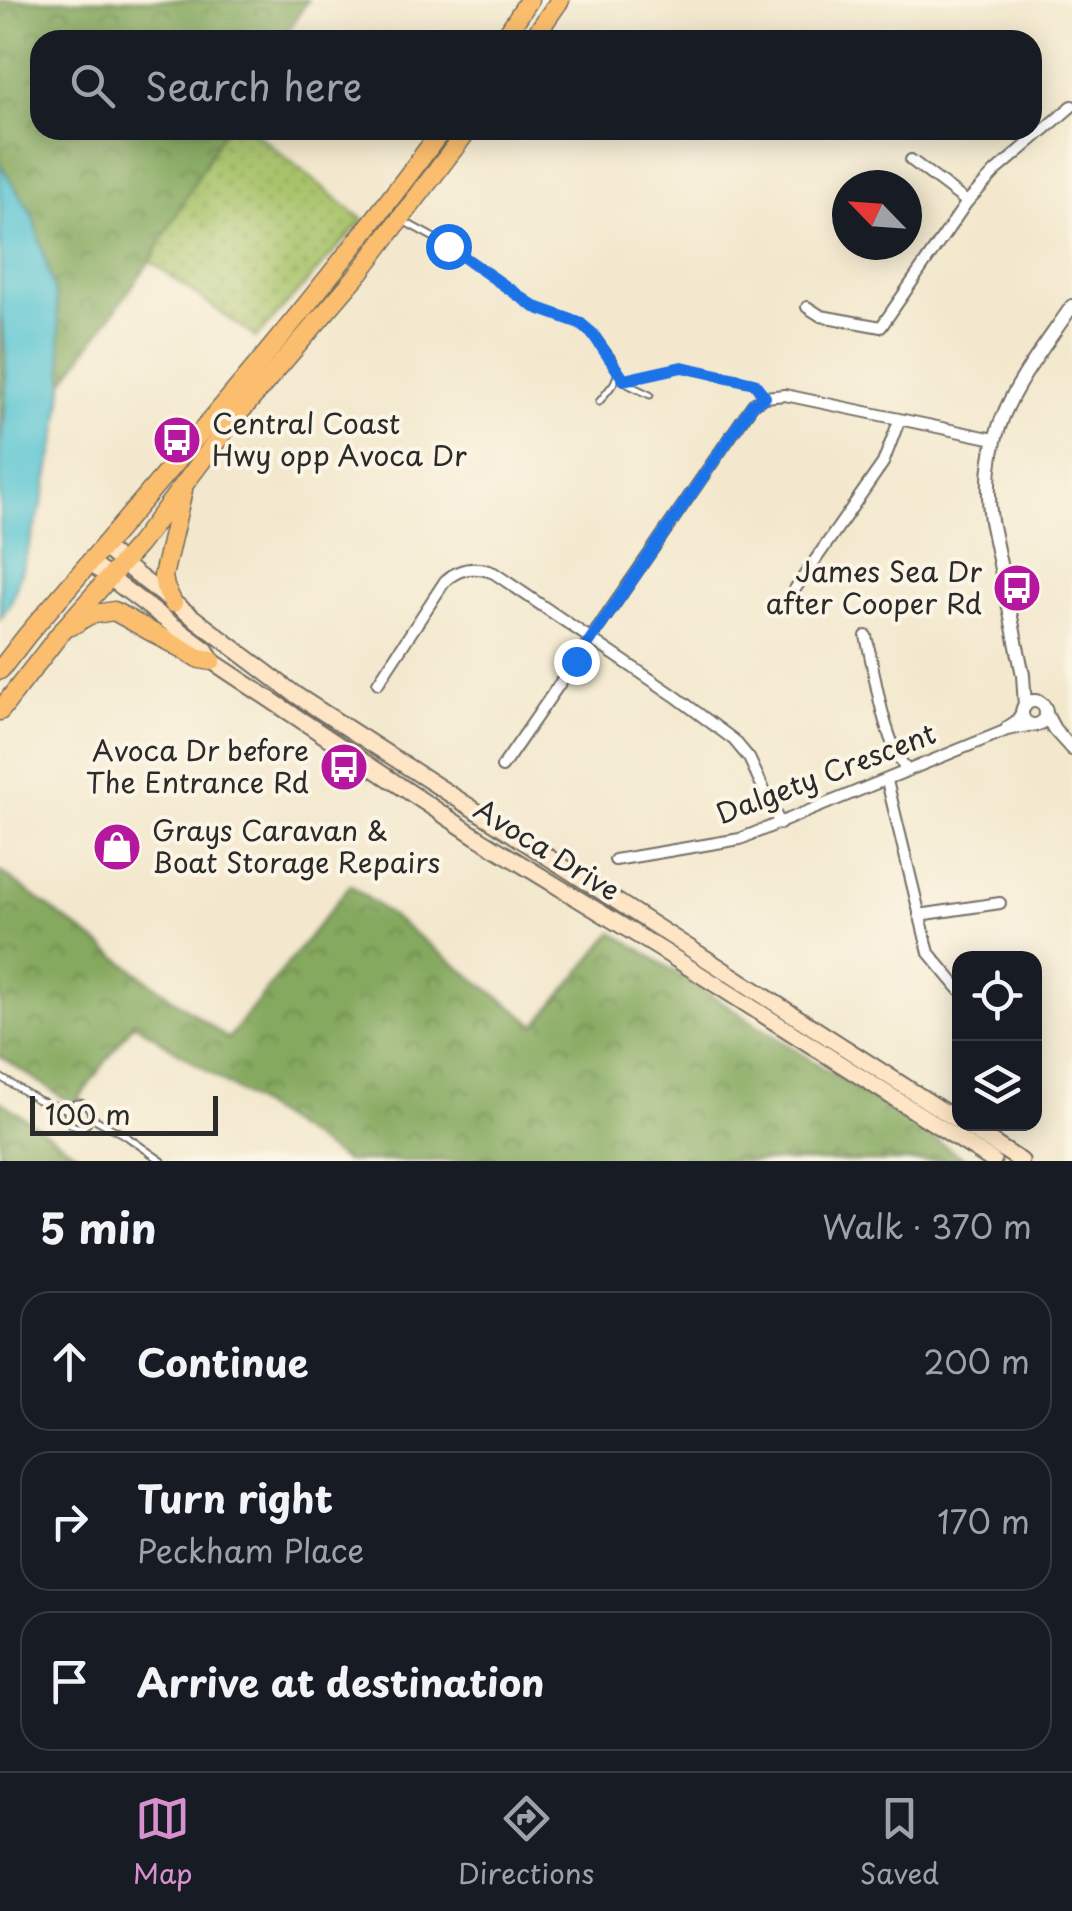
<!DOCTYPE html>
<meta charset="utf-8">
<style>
:root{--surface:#171b24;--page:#242831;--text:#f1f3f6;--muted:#9ea1a6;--line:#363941;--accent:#d690ce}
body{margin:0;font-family:"Playpen Sans",sans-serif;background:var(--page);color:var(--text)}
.controls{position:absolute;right:30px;bottom:30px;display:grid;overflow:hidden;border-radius:20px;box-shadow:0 5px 25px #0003}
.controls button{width:90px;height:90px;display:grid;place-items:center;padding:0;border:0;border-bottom:2px solid var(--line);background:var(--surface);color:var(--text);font:50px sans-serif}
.compass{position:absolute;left:832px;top:170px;width:90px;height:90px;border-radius:50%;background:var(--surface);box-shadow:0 5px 25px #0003;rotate:295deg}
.scale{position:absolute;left:30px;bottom:25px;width:188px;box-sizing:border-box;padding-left:10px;border:5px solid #2b2b2b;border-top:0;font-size:28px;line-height:35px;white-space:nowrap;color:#2b2b2b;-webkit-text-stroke:8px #fcf5e5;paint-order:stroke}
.stop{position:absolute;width:30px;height:30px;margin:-22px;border:8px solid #1a73e8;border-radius:50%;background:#fff}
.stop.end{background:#1a73e8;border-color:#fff;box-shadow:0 2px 10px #0008}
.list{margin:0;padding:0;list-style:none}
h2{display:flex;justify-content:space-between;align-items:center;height:130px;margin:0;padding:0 40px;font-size:42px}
h2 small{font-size:32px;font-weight:400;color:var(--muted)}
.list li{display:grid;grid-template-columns:65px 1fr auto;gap:30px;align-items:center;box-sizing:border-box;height:140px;margin:0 20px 20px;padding:0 20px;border:2px solid var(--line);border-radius:30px}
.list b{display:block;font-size:38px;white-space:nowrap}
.list p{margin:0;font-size:32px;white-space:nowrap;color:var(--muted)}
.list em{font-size:32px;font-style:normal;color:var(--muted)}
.icon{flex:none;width:55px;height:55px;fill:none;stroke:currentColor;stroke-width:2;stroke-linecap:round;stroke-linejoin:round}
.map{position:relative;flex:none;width:1072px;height:1161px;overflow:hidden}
.search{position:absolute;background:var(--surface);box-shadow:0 5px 25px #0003;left:30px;right:30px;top:30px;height:110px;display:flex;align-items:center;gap:25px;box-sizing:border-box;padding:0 35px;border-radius:30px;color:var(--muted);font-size:38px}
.sheet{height:610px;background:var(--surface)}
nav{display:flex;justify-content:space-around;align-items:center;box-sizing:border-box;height:140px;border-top:2px solid var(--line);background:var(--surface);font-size:28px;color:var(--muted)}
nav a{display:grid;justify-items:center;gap:5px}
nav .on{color:var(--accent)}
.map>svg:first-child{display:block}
.grass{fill:url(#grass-dots);stroke:#69774a;stroke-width:2.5}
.forest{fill:url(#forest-crowns);stroke:#586a44;stroke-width:2.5}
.water{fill:#59c5d2;stroke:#42787e;stroke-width:2.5}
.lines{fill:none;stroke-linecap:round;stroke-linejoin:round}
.service-casing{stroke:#716d64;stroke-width:9}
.minor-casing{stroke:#716d64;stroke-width:14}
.tertiary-casing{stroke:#716d64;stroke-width:16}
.secondary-casing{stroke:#716d64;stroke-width:19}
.trunk-casing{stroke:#716d64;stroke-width:21}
.service{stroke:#fff;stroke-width:5}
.minor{stroke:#fff;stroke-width:10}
.tertiary{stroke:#fff;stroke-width:12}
.secondary{stroke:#fde5c5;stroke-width:15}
.trunk{stroke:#fbbe6e;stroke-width:18}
.route{stroke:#1a73e8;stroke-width:12}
.labels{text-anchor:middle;stroke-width:8;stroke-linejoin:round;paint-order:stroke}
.poi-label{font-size:28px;fill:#2b2b2b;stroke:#fcf5e5;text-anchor:start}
.street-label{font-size:28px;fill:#2b2b2b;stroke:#fcf5e5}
</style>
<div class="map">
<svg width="1072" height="1161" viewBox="0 0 1072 1161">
<defs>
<pattern id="grass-dots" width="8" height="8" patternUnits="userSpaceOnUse" patternTransform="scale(2.5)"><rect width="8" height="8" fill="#a7c36a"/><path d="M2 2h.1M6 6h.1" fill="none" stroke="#889f57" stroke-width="1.8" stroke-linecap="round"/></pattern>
<pattern id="forest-crowns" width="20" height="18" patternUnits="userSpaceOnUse" patternTransform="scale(2.5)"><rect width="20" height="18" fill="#85a95e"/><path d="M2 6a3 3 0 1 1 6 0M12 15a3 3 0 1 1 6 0" fill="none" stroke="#6d8a4e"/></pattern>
</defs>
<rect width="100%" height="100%" fill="#fcf5e5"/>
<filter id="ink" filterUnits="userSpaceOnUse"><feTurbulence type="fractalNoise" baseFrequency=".01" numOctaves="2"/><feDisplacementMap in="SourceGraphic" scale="20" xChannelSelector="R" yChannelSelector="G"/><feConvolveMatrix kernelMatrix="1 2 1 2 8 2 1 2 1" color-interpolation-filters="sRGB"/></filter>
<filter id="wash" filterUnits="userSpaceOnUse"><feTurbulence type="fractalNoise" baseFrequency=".0048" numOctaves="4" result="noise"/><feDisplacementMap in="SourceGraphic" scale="40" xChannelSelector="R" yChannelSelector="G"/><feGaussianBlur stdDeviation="2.25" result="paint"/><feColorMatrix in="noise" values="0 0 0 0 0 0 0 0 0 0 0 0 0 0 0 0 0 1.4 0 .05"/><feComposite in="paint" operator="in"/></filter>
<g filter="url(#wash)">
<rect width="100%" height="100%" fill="#f3e8cd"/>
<polygon class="grass" points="224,130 252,130 363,220 256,338 150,261"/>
<g class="forest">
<polygon points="0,0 308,0 282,40 40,40 40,130 224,130 150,261 64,382 56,296 32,214 0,164"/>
<path d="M0 311C8 352 8 405 0 446Z"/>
<polygon points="0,871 228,1039 350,885 536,1025 613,932 968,1161 345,1161 134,1023 74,1105 0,1056"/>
<polygon points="0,1101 88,1161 0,1161"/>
</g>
<path class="water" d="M0 164 32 214 56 296 64 382 57 434 43 501 12 600 0 619V446C8 405 8 352 0 311Z"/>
</g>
<g filter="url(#ink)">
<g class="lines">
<g class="service-casing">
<g id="service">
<polyline points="403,221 449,246 535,307 580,323 593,334 611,357 618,373 629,385 650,395"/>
<polyline points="624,380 682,367 754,383 763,395"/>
<polyline points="599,402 614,383 618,373"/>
<polyline points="0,1077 38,1100 68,1110"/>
<circle cx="79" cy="1115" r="12"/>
<polyline points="91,1117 126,1136 162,1161"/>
</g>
</g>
<g class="minor-casing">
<g id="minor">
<polyline points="911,160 967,202"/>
<polyline points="807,307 821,316 881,327 967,202 996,171 1072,106"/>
<polyline points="795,589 883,463 899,421"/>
<path d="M866 636C876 678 882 736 907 771"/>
<path d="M378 683 445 581C460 567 476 566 494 573L675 696 734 740 749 758 780 824"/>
<polyline points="1007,727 1016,721 1022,712"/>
<polyline points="502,767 753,404 765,397 785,395 994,439"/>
<polyline points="887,781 929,953 960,990"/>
<polyline points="615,860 740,839 1007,730 1033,725"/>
<polyline points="919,915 1000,903"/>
</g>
</g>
<g class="tertiary-casing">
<g id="tertiary">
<circle cx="1034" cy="713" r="12"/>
<path d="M1025 706 1023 675 991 521C978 426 1022 379 1072 306"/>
<polyline points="1046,714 1054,729 1072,749"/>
</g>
</g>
<g class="secondary-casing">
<g id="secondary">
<polyline points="103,547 137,575 296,695 960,1122"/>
<polyline points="90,563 206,650 212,661 477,837 660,949 993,1161"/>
<polyline points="963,1124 1021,1161"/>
</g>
</g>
<g class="trunk-casing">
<g id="trunk">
<polyline points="503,40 529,0"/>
<polyline points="532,40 560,0"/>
<polyline points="173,603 165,587 163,576 183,490"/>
<polyline points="71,626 89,615 114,611 200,659 212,661"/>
<path d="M0 670 28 634C170 469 313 305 442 130"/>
<polyline points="0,711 62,631 139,544 228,426 360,272 468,130"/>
</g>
</g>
<use href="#service" class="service"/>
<use href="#minor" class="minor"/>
<use href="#tertiary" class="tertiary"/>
<use href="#secondary" class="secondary"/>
<use href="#trunk" class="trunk"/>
</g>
</g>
<g class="lines" filter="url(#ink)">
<polyline class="route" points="448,246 535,307 580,323 593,334 624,380 682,367 754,383 765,397 753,404 576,661"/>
</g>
<defs>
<g id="bus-disc" transform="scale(2.5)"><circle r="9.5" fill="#b5179e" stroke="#fcf5e5"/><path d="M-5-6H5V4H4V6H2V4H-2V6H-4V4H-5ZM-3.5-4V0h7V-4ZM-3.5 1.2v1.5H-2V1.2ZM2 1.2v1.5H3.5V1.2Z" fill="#fff"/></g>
<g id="shop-disc" transform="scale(2.5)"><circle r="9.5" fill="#b5179e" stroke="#fcf5e5"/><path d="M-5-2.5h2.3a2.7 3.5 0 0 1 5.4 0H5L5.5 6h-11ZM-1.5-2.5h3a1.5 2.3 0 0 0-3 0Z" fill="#fff"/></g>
</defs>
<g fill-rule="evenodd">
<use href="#bus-disc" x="177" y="440"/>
<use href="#bus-disc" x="1017" y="588"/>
<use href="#bus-disc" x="344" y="767"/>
<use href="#shop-disc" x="117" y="847"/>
</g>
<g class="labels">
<g class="poi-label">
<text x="212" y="434">Central Coast<tspan x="212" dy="32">Hwy opp Avoca Dr</tspan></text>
<text x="982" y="582" text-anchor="end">James Sea Dr<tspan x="982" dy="32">after Cooper Rd</tspan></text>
<text x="309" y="761" text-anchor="end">Avoca Dr before<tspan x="309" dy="32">The Entrance Rd</tspan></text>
<text x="152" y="841">Grays Caravan &amp;<tspan x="152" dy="32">Boat Storage Repairs</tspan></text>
</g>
<g class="street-label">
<text transform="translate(826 774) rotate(-21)" y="10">Dalgety Crescent</text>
<text transform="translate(547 850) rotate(32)" y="10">Avoca Drive</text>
</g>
</g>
</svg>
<div class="controls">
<button><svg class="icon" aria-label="locate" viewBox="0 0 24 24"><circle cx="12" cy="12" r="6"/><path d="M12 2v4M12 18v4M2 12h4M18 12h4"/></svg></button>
<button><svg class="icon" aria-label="layers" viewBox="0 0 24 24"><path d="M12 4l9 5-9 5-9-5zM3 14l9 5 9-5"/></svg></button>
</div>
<svg class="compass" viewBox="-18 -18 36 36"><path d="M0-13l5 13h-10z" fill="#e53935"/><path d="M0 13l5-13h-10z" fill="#9ea1a6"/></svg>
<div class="scale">100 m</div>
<div class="stop" style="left:448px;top:246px"></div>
<div class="stop end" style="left:576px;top:661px"></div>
<div class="search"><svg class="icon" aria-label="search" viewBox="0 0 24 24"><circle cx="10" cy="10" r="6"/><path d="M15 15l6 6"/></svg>Search here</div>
</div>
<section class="sheet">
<h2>5 min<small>Walk · 370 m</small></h2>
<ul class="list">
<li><svg class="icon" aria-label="ahead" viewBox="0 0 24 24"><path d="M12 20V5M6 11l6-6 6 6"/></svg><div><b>Continue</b></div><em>200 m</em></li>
<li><svg class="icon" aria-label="right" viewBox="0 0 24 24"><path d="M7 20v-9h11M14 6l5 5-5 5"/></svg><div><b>Turn right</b><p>Peckham Place</p></div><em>170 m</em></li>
<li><svg class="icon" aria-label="arrive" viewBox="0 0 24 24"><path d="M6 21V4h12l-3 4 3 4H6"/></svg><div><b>Arrive at destination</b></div></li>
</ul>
</section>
<nav>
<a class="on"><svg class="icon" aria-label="map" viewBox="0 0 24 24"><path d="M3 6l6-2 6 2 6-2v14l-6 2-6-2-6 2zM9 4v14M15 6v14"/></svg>Map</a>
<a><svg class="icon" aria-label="directions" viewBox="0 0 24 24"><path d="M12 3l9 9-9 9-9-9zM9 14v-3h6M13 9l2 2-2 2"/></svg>Directions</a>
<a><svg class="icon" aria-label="saved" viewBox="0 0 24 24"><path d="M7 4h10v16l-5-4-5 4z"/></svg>Saved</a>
</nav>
